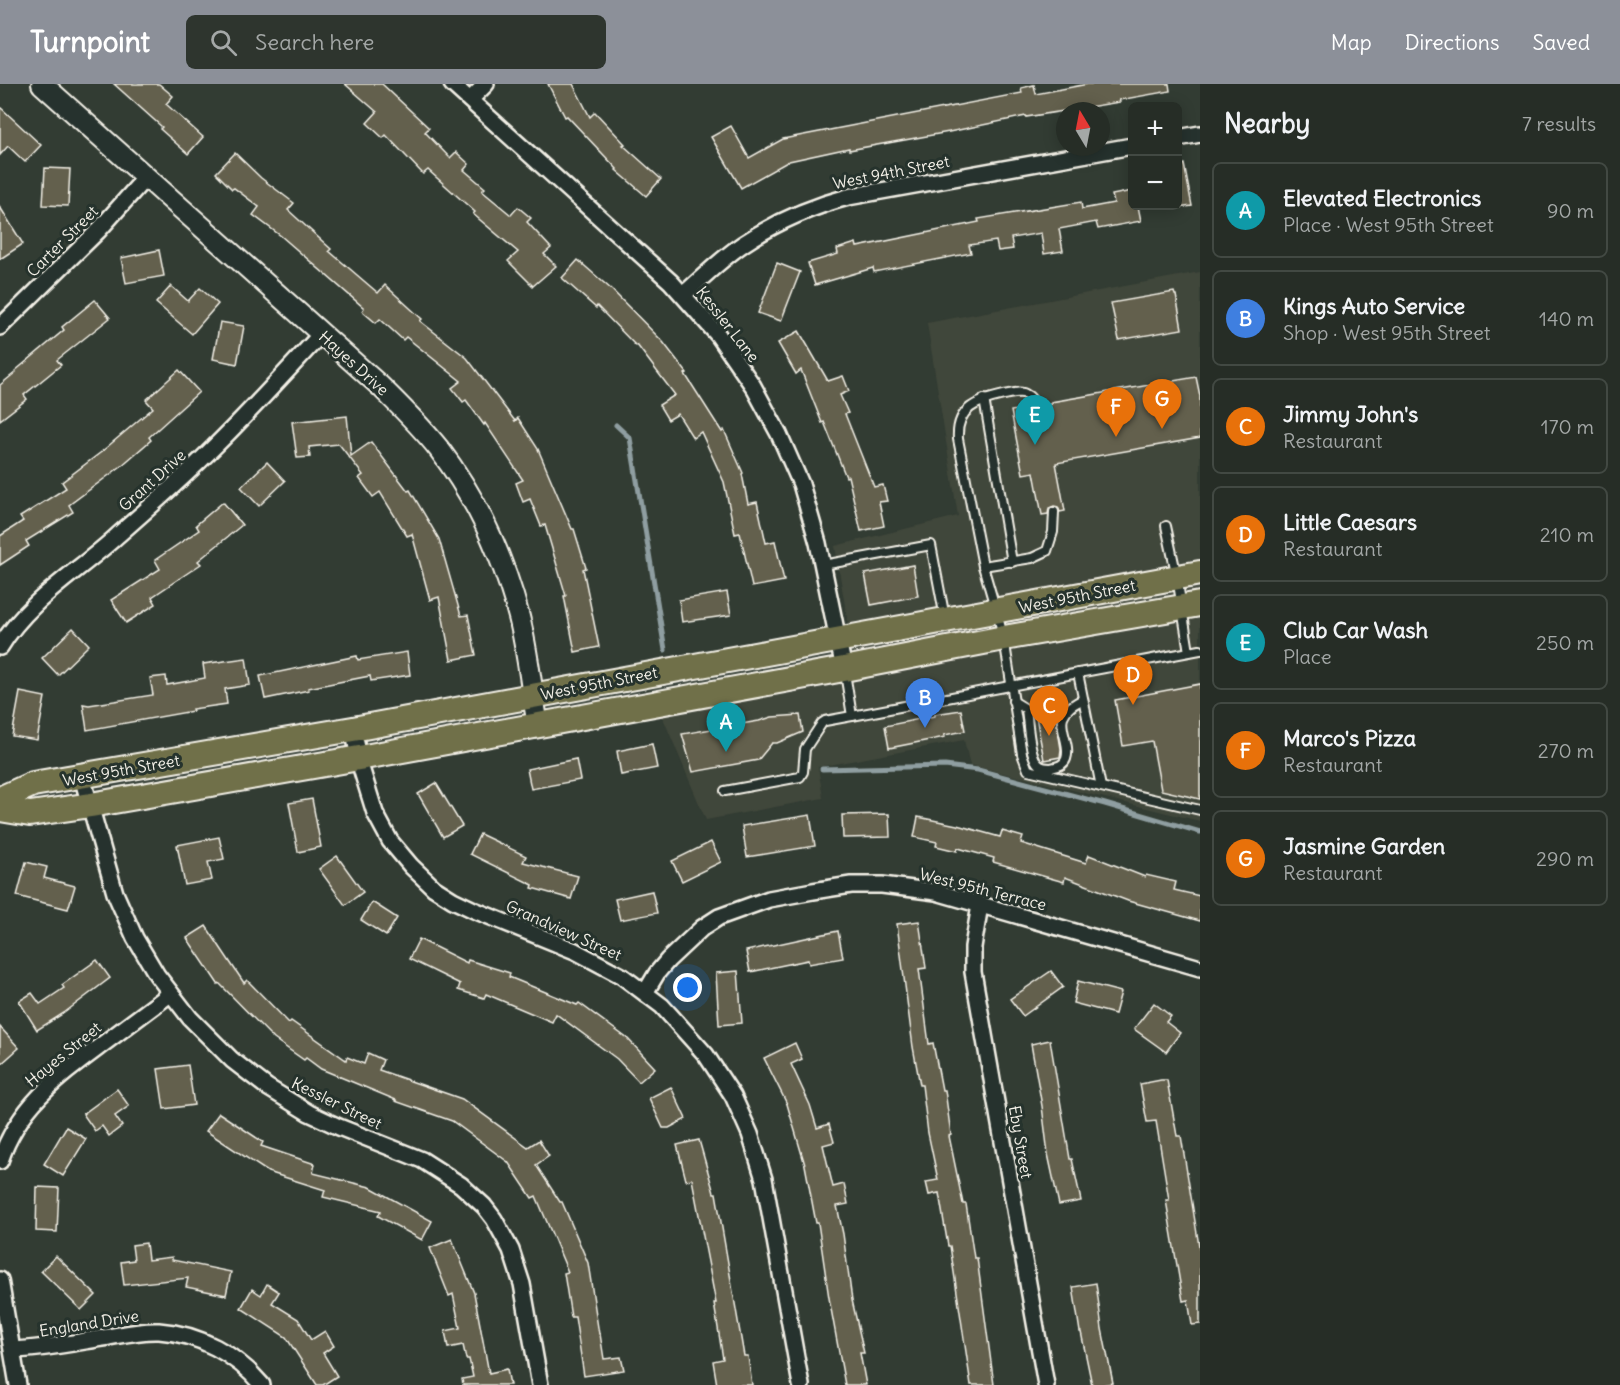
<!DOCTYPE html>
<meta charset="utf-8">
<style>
:root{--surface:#262d26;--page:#2e352e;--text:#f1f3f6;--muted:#a4a8a7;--line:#424943;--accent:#8c9099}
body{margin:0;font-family:Delius,sans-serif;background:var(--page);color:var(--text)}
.controls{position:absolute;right:18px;top:18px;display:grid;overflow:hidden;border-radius:9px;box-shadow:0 3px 15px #0003}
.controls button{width:54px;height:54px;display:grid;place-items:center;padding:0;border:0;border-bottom:2px solid var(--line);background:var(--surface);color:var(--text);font:30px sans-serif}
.compass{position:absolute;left:1056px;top:18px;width:54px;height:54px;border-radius:50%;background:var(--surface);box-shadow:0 3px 15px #0003;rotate:350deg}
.you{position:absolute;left:688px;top:904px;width:21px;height:21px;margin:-15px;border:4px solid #fff;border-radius:50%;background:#1a73e8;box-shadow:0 0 0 9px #1a73e833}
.badge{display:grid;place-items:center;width:39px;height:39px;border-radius:50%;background:var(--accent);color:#fff;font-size:20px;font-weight:700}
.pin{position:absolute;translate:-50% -50px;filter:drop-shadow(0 2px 3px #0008)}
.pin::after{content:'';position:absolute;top:32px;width:21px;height:18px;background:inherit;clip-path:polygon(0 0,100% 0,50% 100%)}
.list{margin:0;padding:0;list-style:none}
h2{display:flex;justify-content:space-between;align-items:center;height:78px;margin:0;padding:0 24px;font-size:26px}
h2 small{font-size:20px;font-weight:400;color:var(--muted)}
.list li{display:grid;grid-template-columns:39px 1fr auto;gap:18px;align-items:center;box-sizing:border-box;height:96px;margin:0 12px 12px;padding:0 12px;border:2px solid var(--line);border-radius:9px}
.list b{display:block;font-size:22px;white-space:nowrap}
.list p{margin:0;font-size:20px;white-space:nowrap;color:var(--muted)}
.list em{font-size:20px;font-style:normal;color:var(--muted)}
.icon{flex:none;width:33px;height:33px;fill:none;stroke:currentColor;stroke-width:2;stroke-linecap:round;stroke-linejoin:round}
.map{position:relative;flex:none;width:1200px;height:1301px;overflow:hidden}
header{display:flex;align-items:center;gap:36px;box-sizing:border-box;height:84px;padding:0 30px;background:var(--accent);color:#fff}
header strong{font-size:28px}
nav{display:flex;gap:33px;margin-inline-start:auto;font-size:21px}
.search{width:420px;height:54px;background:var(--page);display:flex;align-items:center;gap:15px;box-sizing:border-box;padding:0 21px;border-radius:9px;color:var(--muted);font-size:22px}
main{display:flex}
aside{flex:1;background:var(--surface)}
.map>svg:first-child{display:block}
.built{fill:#41473b}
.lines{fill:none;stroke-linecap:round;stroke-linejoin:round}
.stream{stroke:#8f9ea1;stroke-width:5}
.building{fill:#64604d;stroke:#f4f1e8;stroke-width:1.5}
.service-casing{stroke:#f4f1e8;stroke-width:12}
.minor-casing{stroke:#f4f1e8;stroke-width:20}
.tertiary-casing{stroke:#f4f1e8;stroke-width:24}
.primary-casing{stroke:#f4f1e8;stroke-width:28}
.service{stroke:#26332d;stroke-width:8}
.minor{stroke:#26332d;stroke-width:15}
.tertiary{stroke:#26332d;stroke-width:20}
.primary{stroke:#70704a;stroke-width:24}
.labels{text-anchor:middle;stroke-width:6;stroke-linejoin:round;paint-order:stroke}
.street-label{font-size:16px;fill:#f4f1e8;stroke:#26332d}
</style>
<header>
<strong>Turnpoint</strong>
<div class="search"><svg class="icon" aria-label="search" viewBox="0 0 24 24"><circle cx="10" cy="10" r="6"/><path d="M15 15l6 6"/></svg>Search here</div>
<nav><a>Map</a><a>Directions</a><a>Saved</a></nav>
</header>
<main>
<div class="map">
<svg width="1200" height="1301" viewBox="0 0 1200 1301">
<rect width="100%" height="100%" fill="#323c33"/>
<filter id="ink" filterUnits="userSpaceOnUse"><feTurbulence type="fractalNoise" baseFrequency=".0167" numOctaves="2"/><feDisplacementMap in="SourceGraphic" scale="12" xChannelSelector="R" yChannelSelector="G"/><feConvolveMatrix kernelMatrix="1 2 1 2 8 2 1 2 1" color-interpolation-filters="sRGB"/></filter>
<g filter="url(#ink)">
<polygon class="built" points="1200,188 1200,737 970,681 964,656 818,683 823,714 706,736 661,629 857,593 835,462 958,432 927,239"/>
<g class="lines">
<g class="stream">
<polyline points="616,341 630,354 665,566"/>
<polyline points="822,685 945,682 978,686 1105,720 1200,748"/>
</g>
</g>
<g class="building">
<polygon points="114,0 159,0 173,12 166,20 203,53 188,70 160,45 162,43"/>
<polygon points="345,0 382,0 429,44 425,48 450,74 456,68 469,80 464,86 485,104 482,107 511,131 518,123 531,134 527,138 551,164 544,170 556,182 533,202 508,177 518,168 473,130 475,128 428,86 423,90 386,51 383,54 367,39 377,28"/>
<polygon points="548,0 573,0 590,33 595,28 625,60 623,61 661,95 646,112 616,86 617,85 567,32 565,33"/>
<polygon points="1088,0 1169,0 1170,7 1119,16 1120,18 1026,33 1026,32 949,48 849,66 849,64 789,77 741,104 711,53 731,42 749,74 783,55 1022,9 1021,4 1034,1 1036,10"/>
<polygon points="0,23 41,61 25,78 8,62 0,71"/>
<polygon points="235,69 261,94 294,119 288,126 331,165 329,167 378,209 385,201 422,235 420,237 467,274 515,337 518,334 538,365 572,445 574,445 586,484 583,485 599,563 575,568 564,512 566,512 545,441 541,442 530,415 523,418 516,399 523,396 485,339 484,341 466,316 463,318 452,304 461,297 406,253 403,256 380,235 376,239 362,227 364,224 281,152 253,131 259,123 234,104 232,105 216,89"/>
<polygon points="1178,80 1184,80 1192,122 1178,124"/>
<polygon points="45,84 70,85 68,122 43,121"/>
<polygon points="1132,107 1132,122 1138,122 1141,137 1098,145 1096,138 1059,145 1063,167 1044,170 1041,149 1011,154 1013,165 998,167 996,157 969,161 971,169 874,188 873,184 815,201 808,179 838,170 837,165 856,159 857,163 979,138 978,135 1081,118 1082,125 1114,119 1112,111"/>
<polygon points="0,123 23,160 0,175"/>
<polygon points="159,166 164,192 126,199 121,174"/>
<polygon points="578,176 612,206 663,258 687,289 685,290 722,348 724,346 743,389 742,390 748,420 757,418 766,459 775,457 784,497 752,503 740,449 735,450 724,398 701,348 693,354 678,330 668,336 659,321 675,311 637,261 636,262 597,222 596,224 562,194"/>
<polygon points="777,179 800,188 781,237 758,229"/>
<polygon points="171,202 188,217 200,204 218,220 192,250 156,219"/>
<polygon points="1174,208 1175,211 1176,211 1182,245 1119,256 1111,219"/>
<polygon points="95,216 110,234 57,276 61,281 24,311 27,315 0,336 0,301 16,288 15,287 64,246 62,243"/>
<polygon points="220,238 244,242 237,280 213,275"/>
<polygon points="799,247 828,297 843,292 849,307 840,311 848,329 845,330 874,403 883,401 887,417 879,418 884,442 861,447 848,392 846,393 824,338 822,339 801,286 796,290 778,259"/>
<polygon points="179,286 199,308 149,353 151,356 120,383 69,421 73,428 26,457 29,462 0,481 0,452 23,437 20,433 66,404 62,398 100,369 153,324 146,316"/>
<polygon points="1196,293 1200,312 1200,354 1056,379 1065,427 1060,428 1058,423 1054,422 1049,424 1048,430 1042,431 1034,388 1023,390 1011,327 1028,324 1030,336 1036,339 1041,335 1040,322 1051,320 1051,318"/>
<polygon points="347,332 351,372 371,358 408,407 410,406 439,455 461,532 468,531 476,571 451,576 439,513 430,516 412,450 407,452 380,408 373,413 359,394 363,391 339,360 309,363 310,373 297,374 292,338"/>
<polygon points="267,378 285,397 259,422 241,403"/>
<polygon points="223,418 242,441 198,477 201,480 152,513 156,520 126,539 111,516 160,485 155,476 199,446 196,441"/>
<polygon points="913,481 918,512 871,521 865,490"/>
<polygon points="727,508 731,531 682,538 679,516"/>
<polygon points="73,544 89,561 58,591 42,574"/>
<polygon points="407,568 410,591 371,597 370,592 308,604 309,606 265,615 260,592 357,572 358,576"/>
<polygon points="246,574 250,601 225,605 227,620 192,625 193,627 87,646 83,620 89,621 153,611 150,594 166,592 167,601 205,594 203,580"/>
<polygon points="1200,600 1200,715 1161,706 1152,657 1123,662 1115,616"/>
<polygon points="20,608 45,613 37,656 12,652"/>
<polygon points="961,626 965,647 944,651 945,653 889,664 885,642 935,632 935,630"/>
<polygon points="1055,628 1061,665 1060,673 1044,676 1036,632"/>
<polygon points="800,631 803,648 777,659 772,659 758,676 693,688 682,650 759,637 772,633"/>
<polygon points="652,660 657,684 621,691 617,667"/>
<polygon points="576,675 580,696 531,705 527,685"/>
<polygon points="436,699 462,742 443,753 418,710"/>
<polygon points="312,715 321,763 298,768 289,719"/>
<polygon points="889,730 890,753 843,754 842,731"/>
<polygon points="810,731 815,762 747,773 742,742"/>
<polygon points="918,733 957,741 1000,753 1002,747 1023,753 1021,759 1086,779 1089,771 1145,793 1146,791 1176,798 1174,806 1200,812 1200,837 1128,817 1065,793 1064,798 993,778 994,774 958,764 957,767 936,762 937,758 914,753"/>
<polygon points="480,750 526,772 523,778 578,792 571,815 532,804 533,801 470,770"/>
<polygon points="219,753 224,775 208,778 212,796 185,801 177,761"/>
<polygon points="711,758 721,778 682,797 672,777"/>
<polygon points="337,772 363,808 345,821 319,785"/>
<polygon points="26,778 47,783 44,794 75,802 68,825 17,812"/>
<polygon points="652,807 657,829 620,836 615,815"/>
<polygon points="372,818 397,834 386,852 361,836"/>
<polygon points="919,837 926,884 919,885 929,960 933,959 942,1006 945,1006 951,1051 949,1052 963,1120 966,1120 974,1174 977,1174 994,1301 971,1301 950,1162 948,1162 939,1109 929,1111 926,1098 938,1096 928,1049 922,1001 920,1001 913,963 897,840"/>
<polygon points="206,842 244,899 247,896 289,939 291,937 346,976 347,973 364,980 368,969 383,976 379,986 462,1015 528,1063 539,1056 549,1072 536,1081 560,1118 562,1118 588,1179 599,1250 600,1250 604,1275 621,1273 624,1286 584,1292 575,1233 571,1233 564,1189 568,1188 536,1112 532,1114 508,1078 452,1037 395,1017 396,1016 321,985 306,974 304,976 274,955 219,899 218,900 187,854"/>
<polygon points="838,847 843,874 809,880 808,876 750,888 746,867"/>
<polygon points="419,855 467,879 468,876 510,889 509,893 577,921 579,919 628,955 655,984 639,998 617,975 556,930 552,938 486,910 484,914 458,906 460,900 409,875"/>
<polygon points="97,876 110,894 64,929 37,946 19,917 32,909 40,920 64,904 62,901"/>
<polygon points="738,887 742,939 719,941 716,889"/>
<polygon points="1051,887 1063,903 1023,932 1010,915"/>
<polygon points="1078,897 1121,908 1115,930 1073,919"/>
<polygon points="1154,919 1171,932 1166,938 1180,949 1166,968 1134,945"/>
<polygon points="0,943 19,964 0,981"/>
<polygon points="1050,956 1070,1075 1072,1075 1081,1117 1059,1121 1048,1070 1042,1022 1031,960"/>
<polygon points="795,959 802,975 791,980 810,1021 817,1044 829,1040 834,1058 823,1061 833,1103 844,1100 848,1120 837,1122 843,1150 852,1216 864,1269 860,1269 866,1301 845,1301 829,1214 818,1139 816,1139 805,1081 787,1020 764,974"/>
<polygon points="188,981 194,1021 164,1025 158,985"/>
<polygon points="1161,996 1167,996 1177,1052 1181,1052 1191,1113 1200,1168 1200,1240 1192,1241 1188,1216 1183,1217 1166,1116 1169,1116 1156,1037 1147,1038 1140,1000"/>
<polygon points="671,1003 686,1035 669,1044 663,1044 649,1014"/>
<polygon points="117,1005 129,1022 115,1032 122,1042 109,1052 102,1042 95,1047 83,1030"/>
<polygon points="219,1029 263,1058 261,1062 315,1080 313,1089 370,1103 432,1137 422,1156 378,1132 381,1127 323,1113 325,1106 268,1088 206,1047"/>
<polygon points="66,1043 86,1055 63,1092 44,1080"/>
<polygon points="699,1056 714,1109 716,1109 744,1272 748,1272 752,1301 717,1301 713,1277 723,1275 714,1219 716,1219 692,1095 686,1096 677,1061"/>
<polygon points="37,1103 59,1104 57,1148 36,1147"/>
<polygon points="452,1155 474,1209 489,1289 507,1285 510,1301 463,1301 462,1295 473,1293 469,1275 466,1275 463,1261 448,1264 445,1247 460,1244 453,1210 449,1212 430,1164"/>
<polygon points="146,1159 148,1176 172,1173 172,1176 231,1188 226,1211 186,1203 188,1194 124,1201 121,1178 134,1176 132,1161"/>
<polygon points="56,1172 96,1211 81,1226 41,1187"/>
<polygon points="1096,1199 1102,1245 1113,1299 1102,1301 1092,1301 1081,1248 1080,1248 1073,1203"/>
<polygon points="267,1200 279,1208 272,1219 298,1235 311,1256 325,1247 334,1262 323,1269 337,1292 323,1301 317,1301 286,1253 241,1224 252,1205 261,1211"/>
</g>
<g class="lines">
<g class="service-casing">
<g id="service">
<polyline points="984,315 1012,478"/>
<path d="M1035 333C1034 326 1034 314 1027 311 1021 306 1011 310 1004 311 977 317 956 324 958 355L983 482 1004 554 1022 670 1028 686 1200 726"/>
<polyline points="1166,442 1177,493 1189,568"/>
<polyline points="823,481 931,461 945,534"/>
<polyline points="983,482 1032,474 1047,467 1053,448 1054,428"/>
<polyline points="845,589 852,632 1200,566"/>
<polyline points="1078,589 1101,703"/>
<path d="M1013 617 1026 625C1028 638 1029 671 1038 680 1042 684 1046 684 1051 684 1057 683 1064 681 1066 675 1071 661 1059 646 1063 633 1066 624 1076 619 1083 615"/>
<polyline points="725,707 800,693 803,688 805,665 822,639 825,637 852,632"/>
</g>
</g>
<g class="minor-casing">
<g id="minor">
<polyline points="452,0 671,198 718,251 753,302 779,350 801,400 818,459 844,585"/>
<polyline points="470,16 486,0"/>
<polyline points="1178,54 1200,50"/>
<path d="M683 211C702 194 721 175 743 160 776 138 810 123 848 113L1132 62"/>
<polyline points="0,243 98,147 146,93"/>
<path d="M0 563C29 515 78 488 118 451 150 423 182 395 212 365 250 328 286 288 322 249"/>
<polyline points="353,645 362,687 375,729 390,757 411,782 434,804 453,816 474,826 575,867 622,892 662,922 706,971 733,1012 750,1050 764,1095 801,1301"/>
<polyline points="82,693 115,809 135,854 157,891 190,934 232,976 267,1003 309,1029 339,1043 422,1076 461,1101 484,1122 494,1135 511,1166 522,1200 540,1301"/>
<polyline points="980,821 973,863 973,888 1046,1301"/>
<polyline points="645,909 657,889 668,876 702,844 719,833 769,815 813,807 851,801 882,801 936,808 1200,884"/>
<path d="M0 1077C18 1023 56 995 99 963 123 945 147 927 170 910"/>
<polyline points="0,1196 18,1301"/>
<path d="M13 1266C45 1265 77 1258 109 1253 125 1250 142 1246 159 1247 199 1250 236 1270 262 1301"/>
</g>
</g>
<g class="tertiary-casing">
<path id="tertiary" d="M42 0 380 302C400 322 421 342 439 365 477 415 503 472 519 533 528 568 531 605 538 641"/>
</g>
<g class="primary-casing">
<g id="primary">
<polyline points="0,715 33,700 353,645 1200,489"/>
<polyline points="0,725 30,730 91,721 359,674 844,585 1004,554 1200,520"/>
</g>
</g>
<use href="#service" class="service"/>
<use href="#minor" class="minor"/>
<use href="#tertiary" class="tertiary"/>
<use href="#primary" class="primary"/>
</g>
</g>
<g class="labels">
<g class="street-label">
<text transform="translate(891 88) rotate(-11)" y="6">West 94th Street</text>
<text transform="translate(62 157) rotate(-45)" y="6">Carter Street</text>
<text transform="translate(728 240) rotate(52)" y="6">Kessler Lane</text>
<text transform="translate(354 279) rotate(42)" y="6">Hayes Drive</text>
<text transform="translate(152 396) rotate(-42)" y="6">Grant Drive</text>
<text transform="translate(1077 512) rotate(-11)" y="6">West 95th Street</text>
<text transform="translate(599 599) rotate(-11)" y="6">West 95th Street</text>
<text transform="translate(121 686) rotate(-10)" y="6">West 95th Street</text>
<text transform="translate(983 805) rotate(14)" y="6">West 95th Terrace</text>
<text transform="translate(564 846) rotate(24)" y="6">Grandview Street</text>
<text transform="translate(63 970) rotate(-39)" y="6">Hayes Street</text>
<text transform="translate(337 1019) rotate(26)" y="6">Kessler Street</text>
<text transform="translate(1021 1058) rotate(80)" y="6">Eby Street</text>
<text transform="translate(89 1239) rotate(-9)" y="6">England Drive</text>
</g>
</g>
</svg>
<div class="controls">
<button>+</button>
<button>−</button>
</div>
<svg class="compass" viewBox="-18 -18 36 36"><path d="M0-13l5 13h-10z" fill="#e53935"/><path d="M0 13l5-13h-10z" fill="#a4a8a7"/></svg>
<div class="you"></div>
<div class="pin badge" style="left:726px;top:668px;background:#0f9aa8">A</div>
<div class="pin badge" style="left:925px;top:644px;background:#3f7fe0">B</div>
<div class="pin badge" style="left:1049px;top:652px;background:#e8710a">C</div>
<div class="pin badge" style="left:1133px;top:621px;background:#e8710a">D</div>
<div class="pin badge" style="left:1035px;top:361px;background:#0f9aa8">E</div>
<div class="pin badge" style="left:1116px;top:353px;background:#e8710a">F</div>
<div class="pin badge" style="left:1162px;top:345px;background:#e8710a">G</div>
</div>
<aside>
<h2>Nearby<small>7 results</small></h2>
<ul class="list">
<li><span class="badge" style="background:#0f9aa8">A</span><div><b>Elevated Electronics</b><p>Place · West 95th Street</p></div><em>90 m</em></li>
<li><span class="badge" style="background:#3f7fe0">B</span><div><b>Kings Auto Service</b><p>Shop · West 95th Street</p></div><em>140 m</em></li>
<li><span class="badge" style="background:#e8710a">C</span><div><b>Jimmy John's</b><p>Restaurant</p></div><em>170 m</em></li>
<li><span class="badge" style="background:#e8710a">D</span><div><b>Little Caesars</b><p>Restaurant</p></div><em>210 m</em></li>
<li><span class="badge" style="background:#0f9aa8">E</span><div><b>Club Car Wash</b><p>Place</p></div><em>250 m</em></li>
<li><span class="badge" style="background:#e8710a">F</span><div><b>Marco's Pizza</b><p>Restaurant</p></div><em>270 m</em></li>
<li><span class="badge" style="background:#e8710a">G</span><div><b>Jasmine Garden</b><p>Restaurant</p></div><em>290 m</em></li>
</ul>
</aside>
</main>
